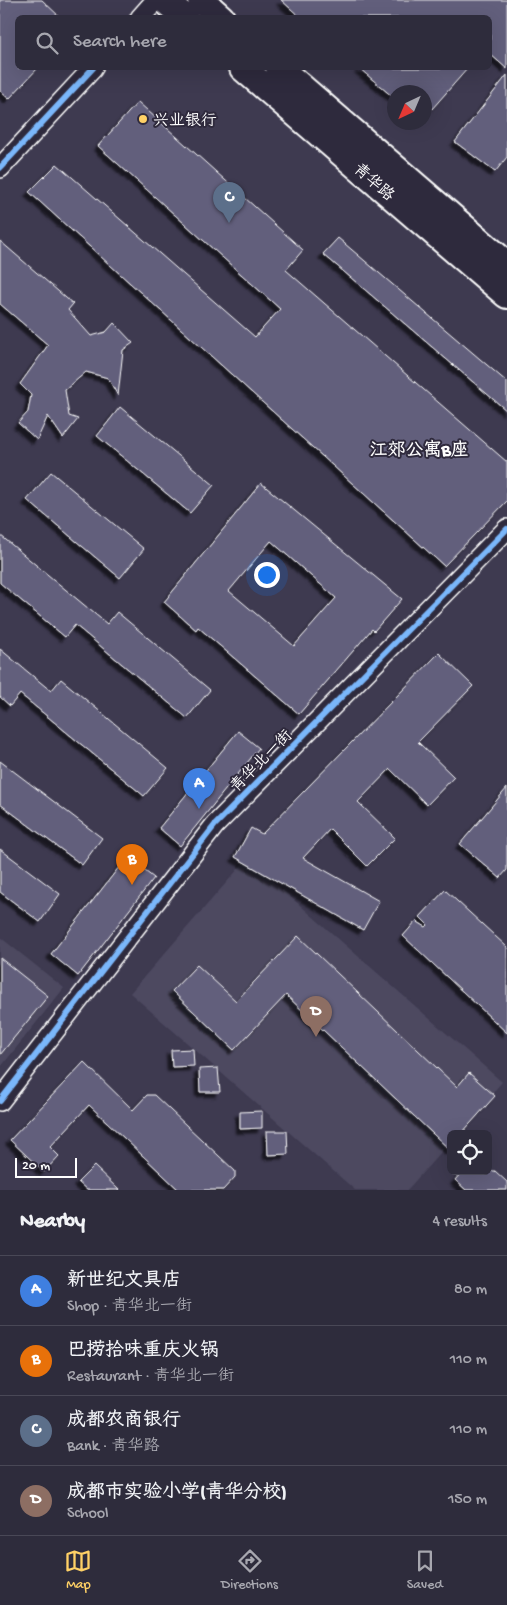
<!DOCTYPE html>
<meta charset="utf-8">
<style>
:root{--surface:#2e2c3c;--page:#363443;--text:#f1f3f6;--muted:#a7a7af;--line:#494856;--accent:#ffd166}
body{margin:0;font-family:"Gochi Hand","LXGW WenKai TC",sans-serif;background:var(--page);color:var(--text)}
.controls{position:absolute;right:15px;bottom:15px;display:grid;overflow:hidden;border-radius:8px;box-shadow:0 5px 20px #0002}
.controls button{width:45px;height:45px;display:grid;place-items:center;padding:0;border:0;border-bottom:1px solid var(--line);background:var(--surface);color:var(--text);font:25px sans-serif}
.compass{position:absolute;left:387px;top:85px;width:45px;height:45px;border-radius:50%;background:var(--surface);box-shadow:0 5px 20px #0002;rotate:224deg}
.scale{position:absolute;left:15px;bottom:12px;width:62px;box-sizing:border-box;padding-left:5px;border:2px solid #fff;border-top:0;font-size:14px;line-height:18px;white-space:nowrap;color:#fff;-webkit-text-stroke:4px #2f2a3d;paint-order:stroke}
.you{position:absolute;left:266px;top:574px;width:18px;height:18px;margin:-12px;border:4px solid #fff;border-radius:50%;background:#1a73e8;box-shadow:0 0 0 8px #1a73e833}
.badge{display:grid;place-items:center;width:32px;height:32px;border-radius:50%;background:var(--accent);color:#fff;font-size:16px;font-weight:700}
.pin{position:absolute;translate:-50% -41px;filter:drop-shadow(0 1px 2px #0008)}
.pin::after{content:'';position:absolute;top:26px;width:18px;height:15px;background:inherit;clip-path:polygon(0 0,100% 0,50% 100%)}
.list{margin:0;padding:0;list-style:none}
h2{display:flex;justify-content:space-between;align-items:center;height:65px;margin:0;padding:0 20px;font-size:21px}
h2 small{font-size:16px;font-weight:400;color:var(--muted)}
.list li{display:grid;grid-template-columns:32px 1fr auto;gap:15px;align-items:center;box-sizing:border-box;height:70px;padding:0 20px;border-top:1px solid var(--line)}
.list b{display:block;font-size:19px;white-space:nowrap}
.list p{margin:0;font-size:16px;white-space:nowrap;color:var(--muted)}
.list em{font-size:16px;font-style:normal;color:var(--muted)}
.icon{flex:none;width:28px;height:28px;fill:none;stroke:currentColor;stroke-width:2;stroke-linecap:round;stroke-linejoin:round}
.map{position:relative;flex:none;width:507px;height:1190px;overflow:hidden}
.search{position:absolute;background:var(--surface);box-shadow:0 5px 20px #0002;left:15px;right:15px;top:15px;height:55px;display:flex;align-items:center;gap:12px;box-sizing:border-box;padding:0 18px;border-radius:8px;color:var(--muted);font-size:19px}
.sheet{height:345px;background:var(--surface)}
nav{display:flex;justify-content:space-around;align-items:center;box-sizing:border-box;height:70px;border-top:1px solid var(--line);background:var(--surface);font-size:14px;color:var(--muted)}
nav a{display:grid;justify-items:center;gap:2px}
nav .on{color:var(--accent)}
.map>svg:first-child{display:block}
.built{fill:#4d4960}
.building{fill:#625e7c;stroke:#fff;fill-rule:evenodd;filter:url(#shadow)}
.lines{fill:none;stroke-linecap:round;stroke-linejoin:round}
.street-casing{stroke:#fff;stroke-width:22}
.secondary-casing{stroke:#fff;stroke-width:30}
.street{stroke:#2f2a3d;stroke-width:19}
.secondary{stroke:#2f2a3d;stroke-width:26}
.cycleway-casing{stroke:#2f2a3d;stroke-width:9}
.cycleway{stroke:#7ab7fb;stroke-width:6}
.poi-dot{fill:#ffd166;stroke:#2f2a3d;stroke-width:2}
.labels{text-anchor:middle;stroke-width:4;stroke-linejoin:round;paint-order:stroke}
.poi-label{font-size:16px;fill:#fff;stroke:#2f2a3d;text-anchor:start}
.street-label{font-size:16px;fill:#fff;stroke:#2f2a3d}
.neighbourhood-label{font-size:18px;font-weight:bold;fill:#fff;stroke:#2f2a3d}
</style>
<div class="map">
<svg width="507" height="1190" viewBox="0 0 507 1190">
<defs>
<filter id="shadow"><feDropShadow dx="-4.5" dy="4.5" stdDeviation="1" flood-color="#0009"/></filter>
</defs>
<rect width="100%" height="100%" fill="#3e3a50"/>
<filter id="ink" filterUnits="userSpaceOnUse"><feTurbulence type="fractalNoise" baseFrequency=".02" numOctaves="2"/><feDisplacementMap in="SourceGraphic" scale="10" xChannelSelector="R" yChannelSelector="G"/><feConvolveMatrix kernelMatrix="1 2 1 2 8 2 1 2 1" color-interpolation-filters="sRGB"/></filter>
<g filter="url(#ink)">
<g class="built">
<polygon points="247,859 502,1082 457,1134 451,1134 451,1141 407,1190 355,1190 130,993"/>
<polygon points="0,937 64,988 0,1068"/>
</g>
<g class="building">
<polygon points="0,0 42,0 61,18 18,18 18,68 38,68 9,99 0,91"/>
<polygon points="281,0 507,0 507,69 490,54 490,18 301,18"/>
<polygon points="359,68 468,68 424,118 424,92 394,92 394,98"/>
<polygon points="507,75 507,157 495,172 455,142"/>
<polygon points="138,102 303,250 286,270 507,462 507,501 444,566 29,192 57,164 255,337 280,309 98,146"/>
<polygon points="338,238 507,382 507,411 323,254"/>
<polygon points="0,241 73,304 68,310 91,336 106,332 114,323 133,343 123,350 118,396 108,378 86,372 65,390 69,416 78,419 63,438 48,416 37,440 18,423 28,412 31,395 20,384 48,345 0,304"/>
<polygon points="120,407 214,485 190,513 97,436"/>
<polygon points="51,472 144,549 120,578 27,500"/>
<path d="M261 483 402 599 374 631 372 629 299 714 198 627 196 630 164 602ZM271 541 336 598 294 646 229 591Z"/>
<polygon points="0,535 107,624 117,612 210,690 187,718 75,625 65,637 0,583"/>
<polygon points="0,649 51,691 61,679 168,768 144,796 20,694 10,706 0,697"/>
<polygon points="439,653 473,686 418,742 454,777 427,805 390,769 358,802 395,838 367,866 330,829 303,858 379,901 363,930 235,857 251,828 262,834"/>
<polygon points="238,731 259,748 180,846 159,828"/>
<polygon points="0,761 102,838 82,865 0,804"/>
<polygon points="507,788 507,870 500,878 460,844"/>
<polygon points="0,849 60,894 40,922 0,892"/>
<polygon points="127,857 154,878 78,976 51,954"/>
<polygon points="445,890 507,947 507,1033 403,936 416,921 426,927 428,925 420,917"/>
<polygon points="298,936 457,1087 469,1073 495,1096 461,1134 451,1134 451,1151 286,995 234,1050 172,991 197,965 236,1001"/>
<polygon points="0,958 48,996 0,1055"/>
<polygon points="193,1049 194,1066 172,1067 171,1050"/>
<polygon points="84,1062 133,1110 147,1095 154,1095 235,1171 235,1177 223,1190 179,1190 89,1105 50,1147 59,1156 44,1172 10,1140"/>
<polygon points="218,1068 220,1092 200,1092 199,1069"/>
<polygon points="262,1111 262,1128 240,1129 240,1112"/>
<polygon points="267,1131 287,1131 288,1154 268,1155"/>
<polygon points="94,1166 119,1190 87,1190 78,1182"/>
<polygon points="463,1171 495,1171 507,1182 507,1190 466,1190 455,1180"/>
</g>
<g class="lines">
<g class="street-casing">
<g id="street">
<polyline points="140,18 156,0"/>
<polyline points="0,168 93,68"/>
<polyline points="0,1101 215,825 507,529"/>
</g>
</g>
<g class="secondary-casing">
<g id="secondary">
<polyline points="165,0 185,18"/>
<polyline points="201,0 221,18"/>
<polyline points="243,68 507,295"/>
<polyline points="279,68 507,265"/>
</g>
</g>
<use href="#street" class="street"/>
<use href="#secondary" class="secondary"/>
<g class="cycleway-casing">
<g id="cycleway">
<polyline points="0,168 93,68"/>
<polyline points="0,1101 215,825 507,529"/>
</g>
</g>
<use href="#cycleway" class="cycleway"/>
</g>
</g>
<circle class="poi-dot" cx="143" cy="119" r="5"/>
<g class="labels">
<g class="poi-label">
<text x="153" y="125">兴业银行</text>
</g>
<g class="street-label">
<text transform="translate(375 181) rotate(41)" y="6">青华路</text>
<text transform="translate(260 760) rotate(-45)" y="6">青华北一街</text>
</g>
<g class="neighbourhood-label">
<text x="419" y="455">江郊公寓B座</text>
</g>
</g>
</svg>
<div class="controls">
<button><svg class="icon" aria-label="locate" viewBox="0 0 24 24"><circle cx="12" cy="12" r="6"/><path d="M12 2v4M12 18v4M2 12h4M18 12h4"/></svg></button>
</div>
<svg class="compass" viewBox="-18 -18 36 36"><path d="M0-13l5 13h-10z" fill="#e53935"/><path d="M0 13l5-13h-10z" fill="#a7a7af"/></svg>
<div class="scale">20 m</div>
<div class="you"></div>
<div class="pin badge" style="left:199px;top:809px;background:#3f7fe0">A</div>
<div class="pin badge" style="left:132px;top:885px;background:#e8710a">B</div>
<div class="pin badge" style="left:229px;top:223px;background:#5c6f8a">C</div>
<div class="pin badge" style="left:316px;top:1037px;background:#8d6e63">D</div>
<div class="search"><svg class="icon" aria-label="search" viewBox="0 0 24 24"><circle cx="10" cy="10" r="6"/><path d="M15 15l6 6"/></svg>Search here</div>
</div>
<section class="sheet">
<h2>Nearby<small>4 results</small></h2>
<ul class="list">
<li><span class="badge" style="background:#3f7fe0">A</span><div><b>新世纪文具店</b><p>Shop · 青华北一街</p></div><em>80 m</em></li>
<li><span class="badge" style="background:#e8710a">B</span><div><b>巴捞拾味重庆火锅</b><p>Restaurant · 青华北一街</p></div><em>110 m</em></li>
<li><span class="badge" style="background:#5c6f8a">C</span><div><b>成都农商银行</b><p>Bank · 青华路</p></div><em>110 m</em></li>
<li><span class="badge" style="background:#8d6e63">D</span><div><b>成都市实验小学(青华分校)</b><p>School</p></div><em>150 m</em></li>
</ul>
</section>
<nav>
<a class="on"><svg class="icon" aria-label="map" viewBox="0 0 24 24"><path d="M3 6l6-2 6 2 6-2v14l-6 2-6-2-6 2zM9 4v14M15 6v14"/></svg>Map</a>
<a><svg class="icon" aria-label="directions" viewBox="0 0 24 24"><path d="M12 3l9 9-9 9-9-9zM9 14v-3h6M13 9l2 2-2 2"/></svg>Directions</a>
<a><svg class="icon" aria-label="saved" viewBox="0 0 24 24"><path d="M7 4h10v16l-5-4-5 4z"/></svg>Saved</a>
</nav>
